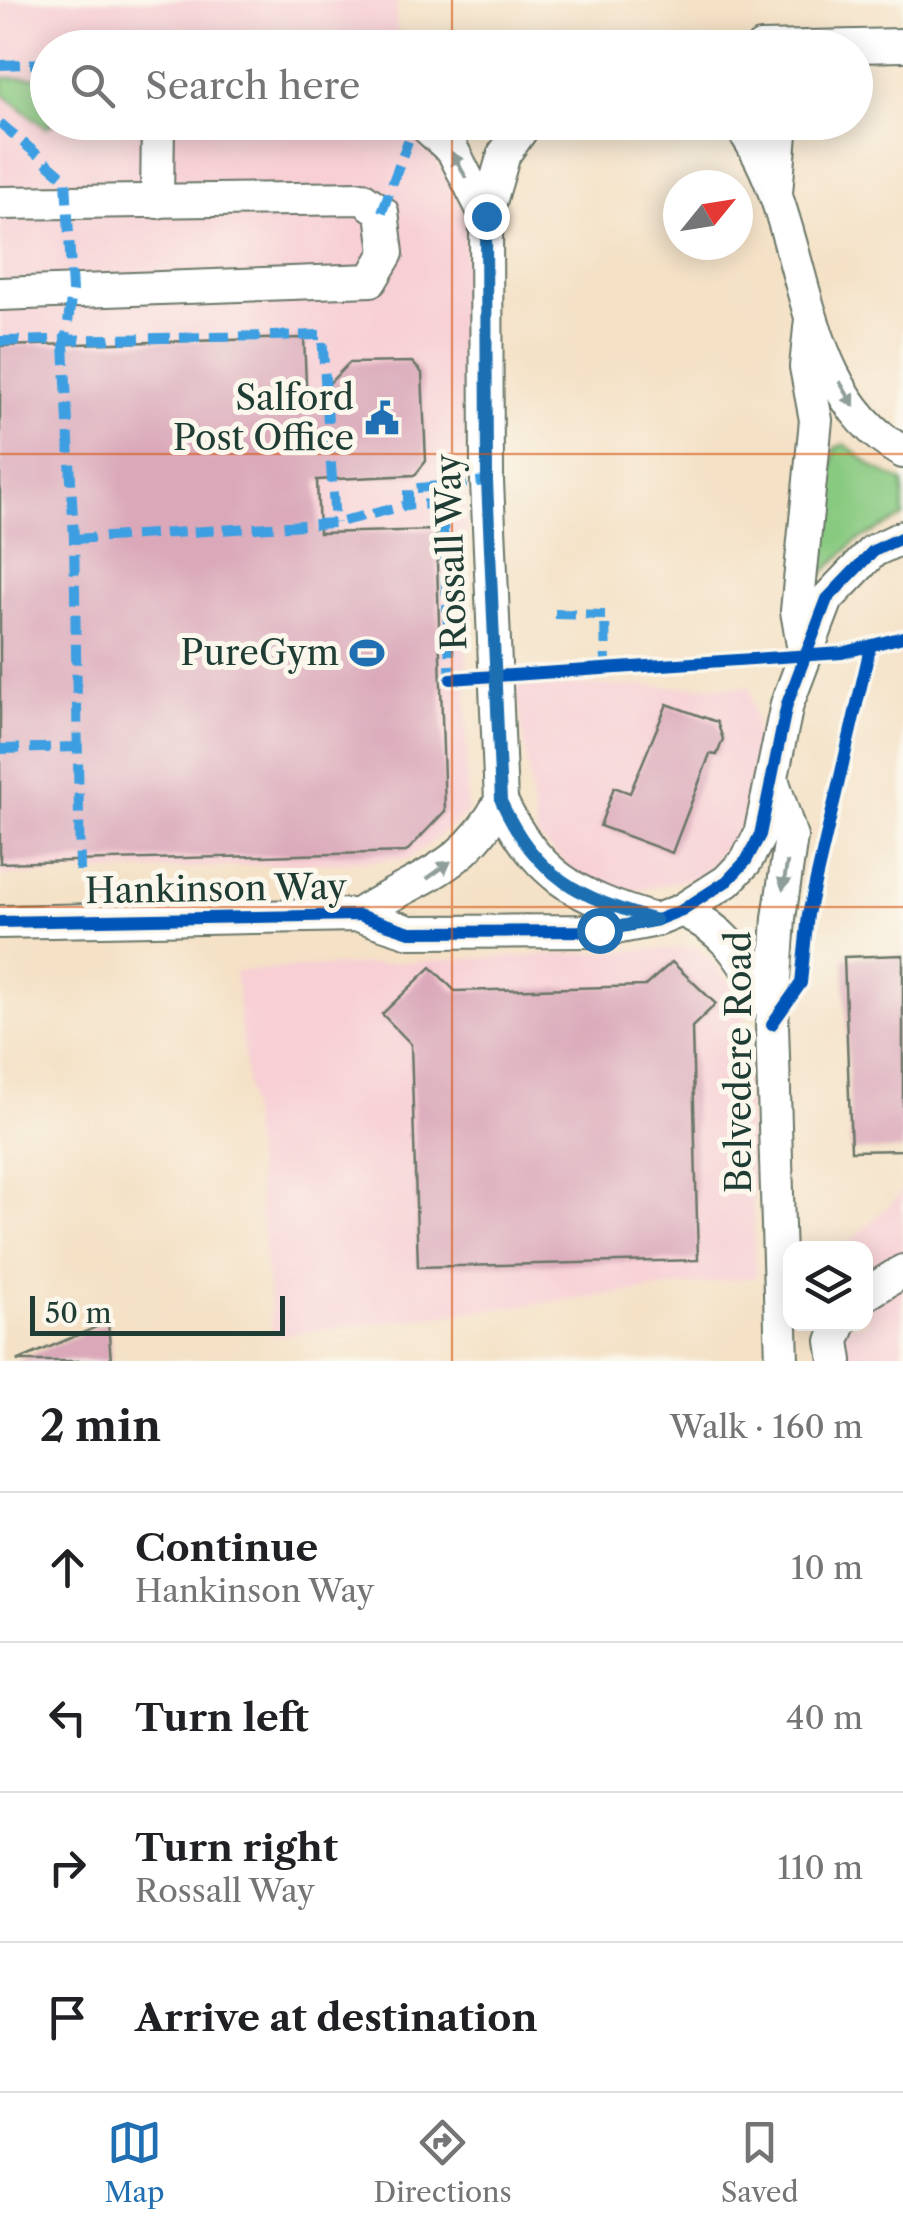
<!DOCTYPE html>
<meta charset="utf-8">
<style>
:root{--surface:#fff;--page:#f6f6f6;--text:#202124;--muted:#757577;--line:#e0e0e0;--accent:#1f6fb2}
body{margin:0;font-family:"Libre Caslon Text",serif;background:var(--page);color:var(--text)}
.controls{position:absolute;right:30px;bottom:30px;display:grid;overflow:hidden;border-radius:20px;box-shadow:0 5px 25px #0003}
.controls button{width:90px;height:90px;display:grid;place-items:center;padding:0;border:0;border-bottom:2px solid var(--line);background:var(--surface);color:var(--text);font:50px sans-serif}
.compass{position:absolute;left:663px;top:170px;width:90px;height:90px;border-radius:50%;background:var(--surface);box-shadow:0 5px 25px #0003;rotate:60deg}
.scale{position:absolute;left:30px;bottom:25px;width:255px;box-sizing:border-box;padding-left:10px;border:5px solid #1f3d34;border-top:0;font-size:28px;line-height:35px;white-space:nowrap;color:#1f3d34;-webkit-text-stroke:8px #fbf7ec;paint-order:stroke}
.stop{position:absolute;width:30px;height:30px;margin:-22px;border:8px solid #1f6fb2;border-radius:50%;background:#fff}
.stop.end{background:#1f6fb2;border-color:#fff;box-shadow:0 2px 10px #0008}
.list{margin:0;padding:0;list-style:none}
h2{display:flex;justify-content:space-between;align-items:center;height:130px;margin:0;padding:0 40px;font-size:42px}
h2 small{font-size:32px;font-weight:400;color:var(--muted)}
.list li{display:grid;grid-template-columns:65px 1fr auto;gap:30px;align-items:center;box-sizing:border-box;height:150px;padding:0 40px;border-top:2px solid var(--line)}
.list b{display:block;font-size:38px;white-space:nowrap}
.list p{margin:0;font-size:32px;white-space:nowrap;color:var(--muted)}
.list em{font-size:32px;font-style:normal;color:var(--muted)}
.icon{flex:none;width:55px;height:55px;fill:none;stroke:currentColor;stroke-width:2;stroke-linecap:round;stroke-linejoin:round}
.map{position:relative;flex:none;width:903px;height:1361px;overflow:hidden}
.search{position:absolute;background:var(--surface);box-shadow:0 5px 25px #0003;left:30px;right:30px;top:30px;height:110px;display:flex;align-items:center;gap:25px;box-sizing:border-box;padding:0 35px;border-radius:55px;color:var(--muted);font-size:38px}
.sheet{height:730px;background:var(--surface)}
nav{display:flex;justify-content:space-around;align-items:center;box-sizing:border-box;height:140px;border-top:2px solid var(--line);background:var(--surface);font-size:28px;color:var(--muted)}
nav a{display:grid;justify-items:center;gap:5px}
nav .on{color:var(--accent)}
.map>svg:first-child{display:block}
.built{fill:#f7cfd5}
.green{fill:#89ca81;stroke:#54845a;stroke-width:2.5}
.building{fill:#daa8b9}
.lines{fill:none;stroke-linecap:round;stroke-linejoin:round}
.minor-casing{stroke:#6a7667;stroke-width:36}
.minor{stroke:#fff;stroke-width:32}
.quiet{stroke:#3c9ee2;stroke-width:10;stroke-dasharray:20 10;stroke-linecap:butt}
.cycleway-casing{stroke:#fbf7ec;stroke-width:19}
.cycleway{stroke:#0057b8;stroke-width:12}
.oneway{fill:#8f9e9a}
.route{stroke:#1f6fb2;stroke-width:12}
.grid{fill:none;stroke:#d45610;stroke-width:2.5;stroke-opacity:0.55}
.labels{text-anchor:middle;stroke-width:10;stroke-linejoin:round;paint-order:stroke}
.poi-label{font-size:35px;fill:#1f3d34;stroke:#fbf7ec;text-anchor:end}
.street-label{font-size:35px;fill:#1f3d34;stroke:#fbf7ec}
</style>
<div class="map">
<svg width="903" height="1361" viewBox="0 0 903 1361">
<rect width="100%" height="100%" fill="#fbf7ec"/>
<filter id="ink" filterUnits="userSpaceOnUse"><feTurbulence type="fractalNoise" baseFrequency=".01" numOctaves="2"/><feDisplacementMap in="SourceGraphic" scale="20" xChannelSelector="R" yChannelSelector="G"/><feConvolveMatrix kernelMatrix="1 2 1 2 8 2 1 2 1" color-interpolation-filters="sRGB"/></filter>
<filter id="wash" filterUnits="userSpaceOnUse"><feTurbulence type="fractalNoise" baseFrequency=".0048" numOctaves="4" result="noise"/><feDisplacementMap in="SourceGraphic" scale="40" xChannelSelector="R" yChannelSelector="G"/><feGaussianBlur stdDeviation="2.25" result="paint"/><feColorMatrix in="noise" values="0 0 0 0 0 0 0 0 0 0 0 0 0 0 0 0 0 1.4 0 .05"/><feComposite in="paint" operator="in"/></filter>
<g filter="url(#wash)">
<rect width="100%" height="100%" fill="#f4e1c6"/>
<g class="built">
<polygon points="0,0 397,0 396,24 402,47 48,48 48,122 423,123 431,150 466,214 467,814 409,859 0,876"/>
<polygon points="516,685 750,687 759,749 740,828 702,876 630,892 582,880 537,836"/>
<polygon points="697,947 743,996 756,1277 273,1336 235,971"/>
<polygon points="903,1192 903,1361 821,1361 820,1324 866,1324 866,1248 843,1248"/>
</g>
<g class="green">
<polygon points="47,77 48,122 54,123 46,128 3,94 2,78"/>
<polygon points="845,444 873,467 903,482 903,517 856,541 820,576 816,575 835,448"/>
</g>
<g id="blocks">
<g class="building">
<polygon points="304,338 307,406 349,363 412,362 422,373 426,461 415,475 317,480 319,533 436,530 445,811 406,852 0,863 0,346"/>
<polygon points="667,704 717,722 723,739 717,755 710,754 672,853 600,826 614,787 630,793"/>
<polygon points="903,955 903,1150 851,1151 844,957"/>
<polygon points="672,962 716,1004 692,1027 698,1260 418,1267 411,1044 382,1014 431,967 455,991 645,986"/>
<polygon points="108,1322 111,1361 17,1361"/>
</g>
</g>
</g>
<g filter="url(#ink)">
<use href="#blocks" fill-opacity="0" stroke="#6a7667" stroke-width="2.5"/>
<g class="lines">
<g class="minor-casing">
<g id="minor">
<polyline points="761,48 903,45"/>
<polyline points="421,122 453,151 486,216"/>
<path d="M737 122C812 214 789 389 903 452"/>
<polyline points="776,193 782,122"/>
<polyline points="157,202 158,122"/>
<polyline points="0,203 362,198 382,212 387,253 371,280 0,294"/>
<polyline points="804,651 797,611 816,420 806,367 811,319"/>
<polyline points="773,782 791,837 779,918 772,1024 782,1361"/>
<path d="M501 801C536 875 575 896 651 919"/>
<path d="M682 910C735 936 743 964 773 1011"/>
<path d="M358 915C419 875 462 872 501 801L487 481 486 216 504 154 527 122"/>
<polyline points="0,922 358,915 410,932 599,931 657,920 682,910 727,881 746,861 760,835 787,704 827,599 873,551 903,537"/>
<polyline points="866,1294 903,1271"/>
<polyline points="836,1361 833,1341 840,1324"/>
</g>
</g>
<use href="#minor" class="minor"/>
<g class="quiet">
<polyline points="0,65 48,63"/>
<polyline points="0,123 66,179 72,291 66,339"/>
<polyline points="382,212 408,141"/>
<polyline points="0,341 322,335 335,523"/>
<polyline points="64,344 74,539 80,871"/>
<polyline points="74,539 335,523 408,505"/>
<polyline points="555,614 605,615 606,667"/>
<polyline points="451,685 442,504 408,505 408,489 487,481"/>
<polyline points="0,749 78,747"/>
</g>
<g class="cycleway-casing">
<g id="cycleway">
<polyline points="451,679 842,653 903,637"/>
<polyline points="0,922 358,915 410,932 599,931 657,920 682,910 727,881 746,861 760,835 787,704 827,599 873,551 903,537"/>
<polyline points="772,1024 801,983 808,914 870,648"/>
</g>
</g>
<use href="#cycleway" class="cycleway"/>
</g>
<defs><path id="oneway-solid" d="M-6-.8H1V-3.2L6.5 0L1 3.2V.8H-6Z" transform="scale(2.5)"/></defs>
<g class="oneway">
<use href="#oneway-solid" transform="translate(459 165) rotate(-119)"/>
<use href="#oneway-solid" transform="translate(847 394) rotate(60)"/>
<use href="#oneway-solid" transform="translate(439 870) rotate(-36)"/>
<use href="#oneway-solid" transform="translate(785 876) rotate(99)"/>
</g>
</g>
<g class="lines" filter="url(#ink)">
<path class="route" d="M486 216 487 481 501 801C537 878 578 897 656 920L599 930"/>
</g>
<path class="grid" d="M452 0V48M452 122V1361M0 454H903M0 907H903"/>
<defs>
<g id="civic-bare" transform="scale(2.7)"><path d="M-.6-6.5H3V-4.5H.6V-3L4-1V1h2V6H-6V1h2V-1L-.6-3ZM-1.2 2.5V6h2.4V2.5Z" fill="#1f6fb2" stroke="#fbf7ec" stroke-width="2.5" paint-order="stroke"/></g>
<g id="stadium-bare" transform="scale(2.7)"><path d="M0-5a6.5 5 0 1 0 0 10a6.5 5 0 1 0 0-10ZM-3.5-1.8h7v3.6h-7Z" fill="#1f6fb2" stroke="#fbf7ec" stroke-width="2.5" paint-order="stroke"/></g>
</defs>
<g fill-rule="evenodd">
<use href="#civic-bare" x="382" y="418"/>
<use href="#stadium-bare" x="367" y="653"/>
</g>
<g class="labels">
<g class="poi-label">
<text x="354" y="410">Salford<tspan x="354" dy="40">Post Office</tspan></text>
<text x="339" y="665">PureGym</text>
</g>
<g class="street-label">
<text transform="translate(451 552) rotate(-92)" y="12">Rossall Way</text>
<text transform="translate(216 889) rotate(-1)" y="12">Hankinson Way</text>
<text transform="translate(739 1062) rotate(-90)" y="12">Belvedere Road</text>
</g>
</g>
</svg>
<div class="controls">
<button><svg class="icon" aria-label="layers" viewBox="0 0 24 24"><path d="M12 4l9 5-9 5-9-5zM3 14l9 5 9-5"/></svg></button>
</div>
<svg class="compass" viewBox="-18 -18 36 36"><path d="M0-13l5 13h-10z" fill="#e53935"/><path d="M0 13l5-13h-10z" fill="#757577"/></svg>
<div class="scale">50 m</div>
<div class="stop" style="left:599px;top:930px"></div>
<div class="stop end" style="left:486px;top:216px"></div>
<div class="search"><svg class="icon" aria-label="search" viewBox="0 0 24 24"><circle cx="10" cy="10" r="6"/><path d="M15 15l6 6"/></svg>Search here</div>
</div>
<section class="sheet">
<h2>2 min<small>Walk · 160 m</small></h2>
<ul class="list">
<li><svg class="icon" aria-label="ahead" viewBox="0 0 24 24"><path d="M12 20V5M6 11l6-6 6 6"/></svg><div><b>Continue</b><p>Hankinson Way</p></div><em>10 m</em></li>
<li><svg class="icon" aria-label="left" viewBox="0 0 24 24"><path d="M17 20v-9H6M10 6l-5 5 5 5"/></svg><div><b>Turn left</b></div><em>40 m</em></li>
<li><svg class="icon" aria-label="right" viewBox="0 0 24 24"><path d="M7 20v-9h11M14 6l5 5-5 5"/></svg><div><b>Turn right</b><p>Rossall Way</p></div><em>110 m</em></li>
<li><svg class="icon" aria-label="arrive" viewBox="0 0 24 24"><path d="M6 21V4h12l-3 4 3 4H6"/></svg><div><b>Arrive at destination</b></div></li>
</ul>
</section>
<nav>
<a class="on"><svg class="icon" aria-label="map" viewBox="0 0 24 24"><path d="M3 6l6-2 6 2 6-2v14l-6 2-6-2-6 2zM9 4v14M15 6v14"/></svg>Map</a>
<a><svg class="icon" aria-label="directions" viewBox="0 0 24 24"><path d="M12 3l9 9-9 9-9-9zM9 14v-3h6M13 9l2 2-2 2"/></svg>Directions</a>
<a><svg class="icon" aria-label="saved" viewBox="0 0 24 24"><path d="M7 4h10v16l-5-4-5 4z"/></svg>Saved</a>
</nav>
